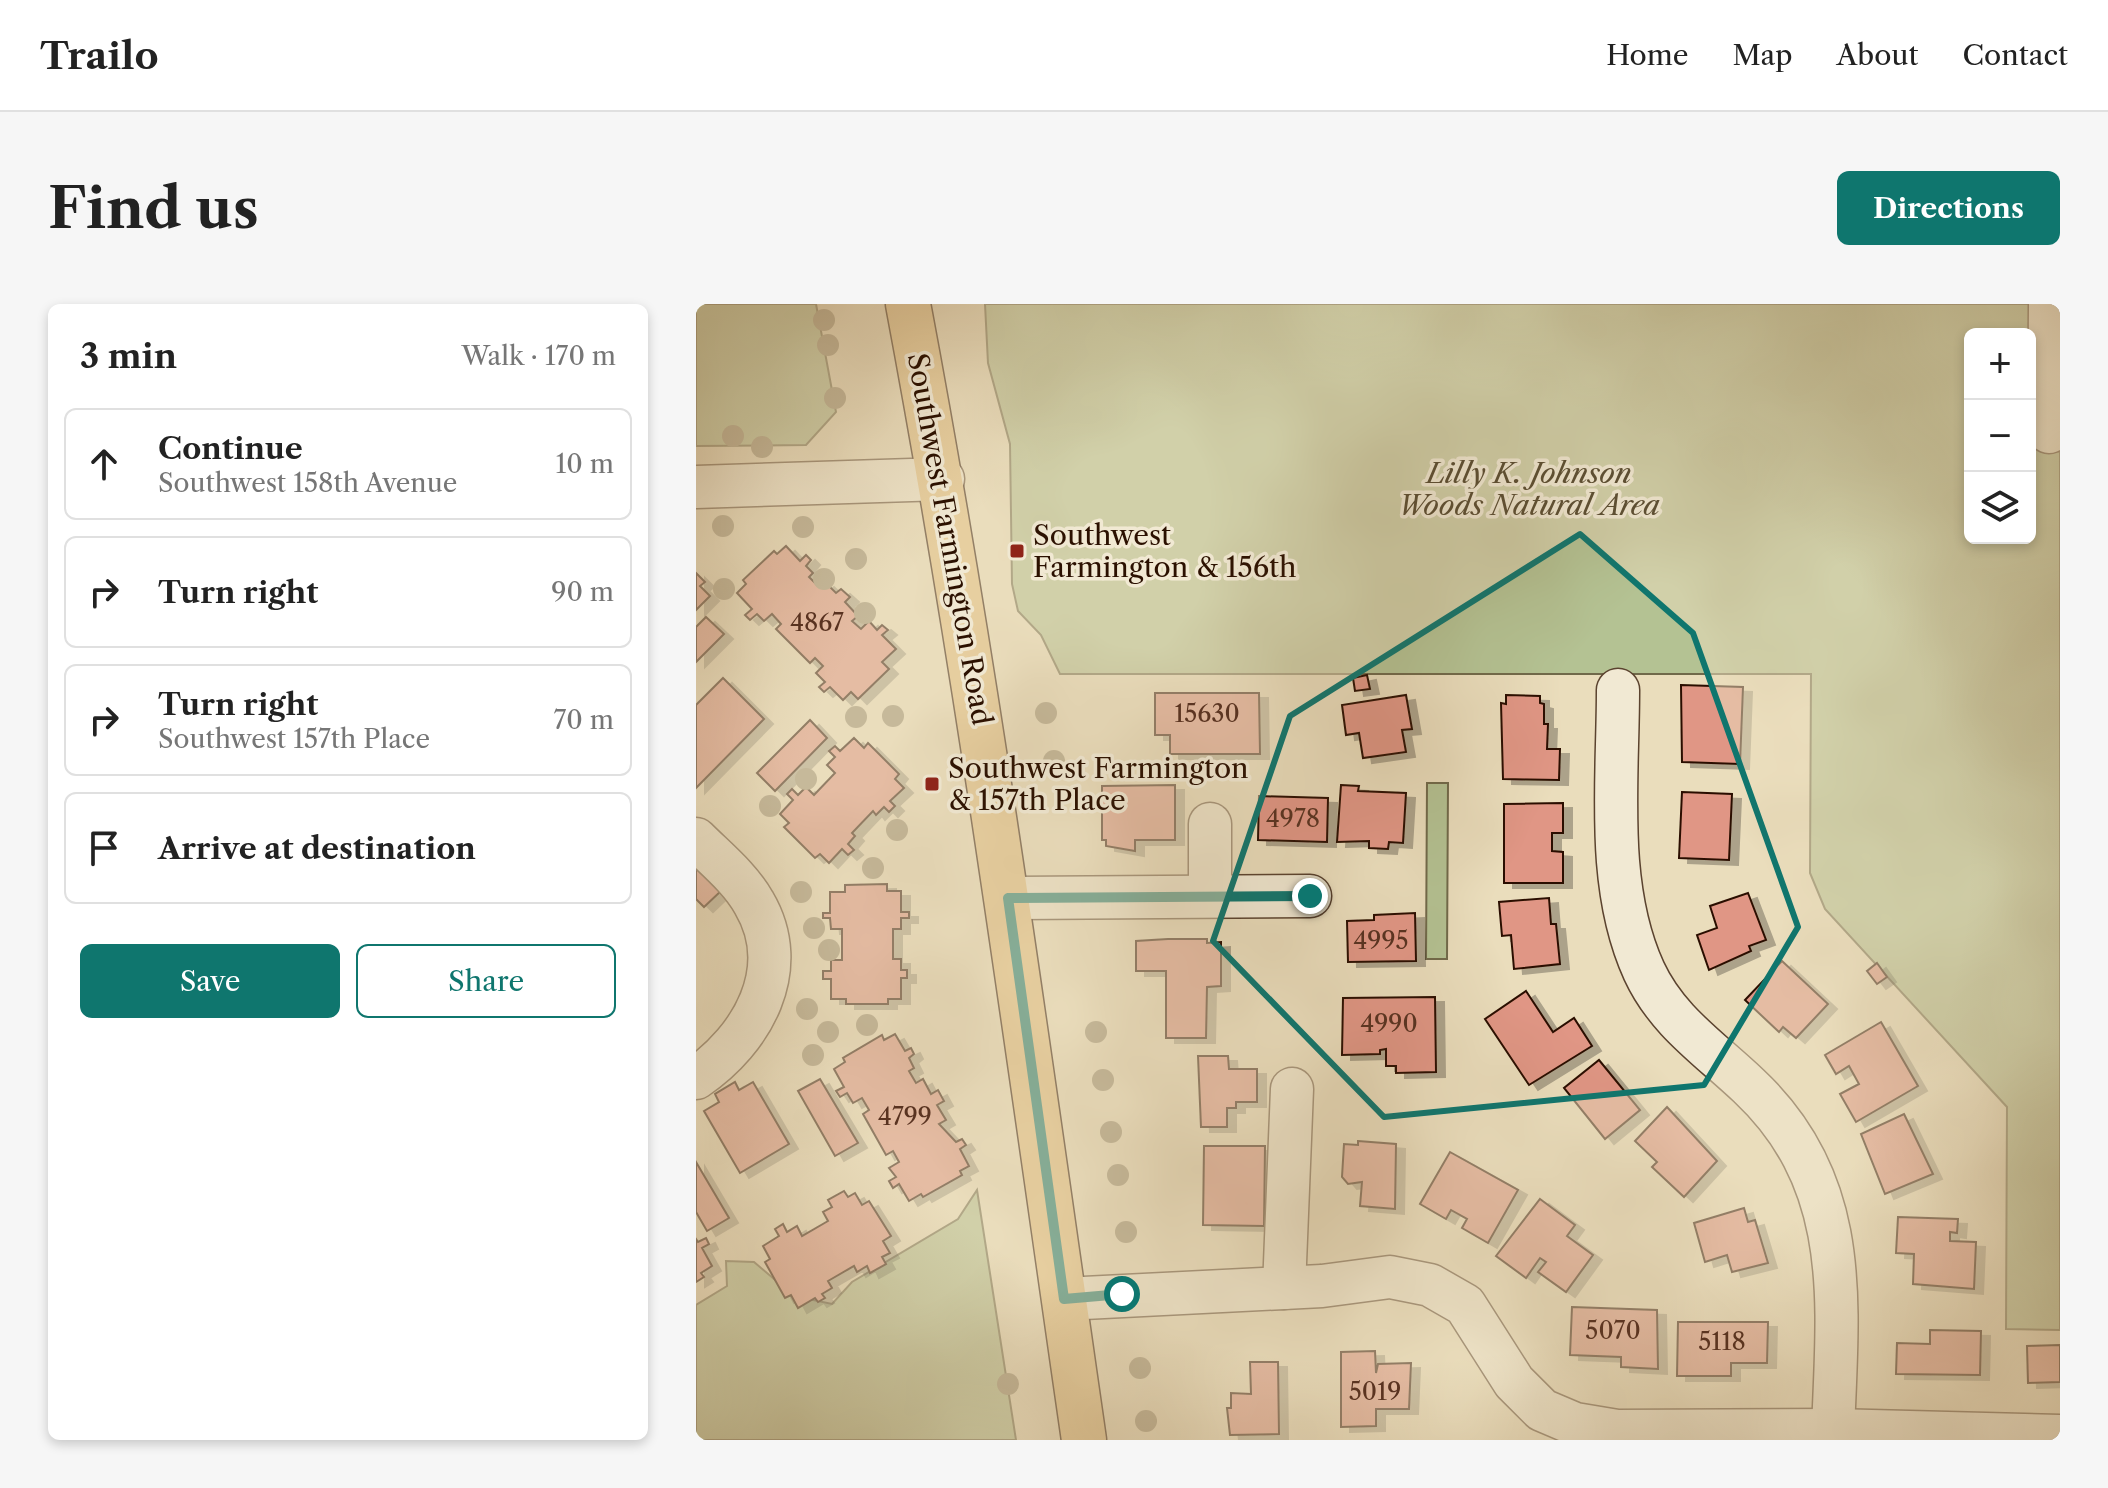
<!DOCTYPE html>
<meta charset="utf-8">
<style>
:root{--surface:#fff;--page:#f6f6f6;--text:#222;--muted:#767676;--line:#e0e0e0;--accent:#0f766e}
body{margin:0;font-family:"Libre Caslon Text",serif;background:var(--page);color:var(--text)}
.controls{position:absolute;right:24px;top:24px;display:grid;overflow:hidden;border-radius:12px;box-shadow:0 4px 12px #0003}
.controls button{width:72px;height:72px;display:grid;place-items:center;padding:0;border:0;border-bottom:2px solid var(--line);background:var(--surface);color:var(--text);font:40px sans-serif}
.stop{position:absolute;width:24px;height:24px;margin:-18px;border:6px solid #0f766e;border-radius:50%;background:#fff}
.stop.end{background:#0f766e;border-color:#fff;box-shadow:0 2px 8px #0008}
.list{margin:0;padding:0;list-style:none}
h2{display:flex;justify-content:space-between;align-items:center;height:104px;margin:0;padding:0 32px;font-size:34px}
h2 small{font-size:26px;font-weight:400;color:var(--muted)}
.list li{display:grid;grid-template-columns:52px 1fr auto;gap:24px;align-items:center;box-sizing:border-box;height:112px;margin:0 16px 16px;padding:0 16px;border:2px solid var(--line);border-radius:12px}
.list b{display:block;font-size:30px;white-space:nowrap}
.list p{margin:0;font-size:26px;white-space:nowrap;color:var(--muted)}
.list em{font-size:26px;font-style:normal;color:var(--muted)}
.actions{display:flex;gap:16px;padding:24px 32px}
.actions a{flex:1;padding:18px 0;border:2px solid var(--accent);border-radius:12px;text-align:center;font-size:28px;color:var(--accent)}
.actions .main{background:var(--accent);color:#fff}
.icon{flex:none;width:44px;height:44px;fill:none;stroke:currentColor;stroke-width:2;stroke-linecap:round;stroke-linejoin:round}
.map{position:relative;flex:none;width:1364px;height:1136px;overflow:hidden;border-radius:12px}
header{display:flex;align-items:center;gap:48px;box-sizing:border-box;height:112px;padding:0 40px;background:var(--surface);border-bottom:2px solid var(--line)}
header strong{font-size:38px}
nav{display:flex;gap:44px;margin-inline-start:auto;font-size:28px}
.intro{display:flex;align-items:center;justify-content:space-between;box-sizing:border-box;height:192px;padding:0 48px}
h1{margin:0;font-size:56px}
.button{padding:20px 36px;border-radius:12px;background:var(--accent);color:#fff;font-size:28px;font-weight:700}
main{display:flex;gap:48px;padding:0 48px}
aside{flex:1;background:var(--surface);border-radius:12px;box-shadow:0 4px 12px #0003}
.map>svg:first-child{display:block}
.green{fill:#b4c293;stroke:#70694a;stroke-width:2;fill-rule:evenodd}
.building{fill:#e09685;stroke:#2b1000;stroke-width:2;filter:url(#shadow)}
.lines{fill:none;stroke-linecap:round;stroke-linejoin:round}
.minor-casing{stroke:#5b432f;stroke-width:45}
.major-casing{stroke:#2b1000;stroke-width:47}
.minor{stroke:#f1e9d3;stroke-width:42}
.major{stroke:#e5be7e;stroke-width:44}
.tree{fill:#9b8e71}
.route{stroke:#0f766e;stroke-width:10}
.marked{fill:none;stroke:#0f766e;stroke-width:6;stroke-linejoin:round}
.poi-dot{fill:#8f2418;stroke:#f1e9d3;stroke-width:3}
.labels{text-anchor:middle;stroke-width:7;stroke-linejoin:round;paint-order:stroke}
.number-label{font-size:24px;fill:#583221}
.park-label{font-size:28px;font-style:italic;fill:#5b4e33;stroke:#f1e9d3}
.poi-label{font-size:28px;fill:#2b1000;stroke:#f1e9d3;text-anchor:start}
.street-label{font-size:28px;fill:#2b1000;stroke:#f1e9d3}
</style>
<header>
<strong>Trailo</strong>
<nav><a>Home</a><a>Map</a><a>About</a><a>Contact</a></nav>
</header>
<div class="intro"><h1>Find us</h1><a class="button">Directions</a></div>
<main>
<aside>
<h2>3 min<small>Walk · 170 m</small></h2>
<ul class="list">
<li><svg class="icon" aria-label="ahead" viewBox="0 0 24 24"><path d="M12 20V5M6 11l6-6 6 6"/></svg><div><b>Continue</b><p>Southwest 158th Avenue</p></div><em>10 m</em></li>
<li><svg class="icon" aria-label="right" viewBox="0 0 24 24"><path d="M7 20v-9h11M14 6l5 5-5 5"/></svg><div><b>Turn right</b></div><em>90 m</em></li>
<li><svg class="icon" aria-label="right" viewBox="0 0 24 24"><path d="M7 20v-9h11M14 6l5 5-5 5"/></svg><div><b>Turn right</b><p>Southwest 157th Place</p></div><em>70 m</em></li>
<li><svg class="icon" aria-label="arrive" viewBox="0 0 24 24"><path d="M6 21V4h12l-3 4 3 4H6"/></svg><div><b>Arrive at destination</b></div></li>
</ul>
<div class="actions"><a class="main">Save</a><a>Share</a></div>
</aside>
<div class="map">
<svg width="1364" height="1136" viewBox="0 0 1364 1136">
<defs>
<filter id="shadow"><feDropShadow dx="9" dy="5" stdDeviation="0" flood-color="#0004"/></filter>
</defs>
<rect width="100%" height="100%" fill="#eaddbc"/>
<filter id="stains"><feTurbulence type="fractalNoise" baseFrequency=".0025" numOctaves="4"/><feColorMatrix values="0 0 0 0 .2 0 0 0 0 .09 0 0 0 0 .02 0 0 0 .5 -.17"/></filter>
<radialGradient id="worn" r=".72"><stop offset=".6" stop-color="#630" stop-opacity="0"/><stop offset="1" stop-color="#630" stop-opacity=".3"/></radialGradient>
<g class="green">
<polygon points="0,0 120,0 140,108 110,141 0,142"/>
<path d="M289 0H1341L1357 145 1364 147V1026L1310 1025 1311 803 1129 605 1114 569 1115 370H364L345 331 322 307 316 280 314 140 292 59ZM1274 30H1334V234H1274Z"/>
<polygon points="731,479 752,479 751,655 730,655"/>
<polygon points="281,886 320,1136 0,1136 0,1001 31,982 30,957 58,958 98,992 136,1000 156,978 262,915"/>
</g>
<g class="building">
<polygon points="90,242 104,257 110,251 115,256 110,262 117,269 113,273 123,283 129,278 140,289 145,285 154,293 149,298 162,312 156,317 165,325 173,317 181,326 186,321 192,326 186,331 200,345 186,358 193,365 162,395 155,388 147,396 134,383 128,388 123,383 129,378 120,369 127,362 119,354 114,359 80,325 85,320 76,310 68,317 61,310 54,316 49,311 56,305 41,289 50,280 47,276 78,247 81,250"/>
<polygon points="0,269 9,278 4,282 14,292 0,306"/>
<polygon points="10,313 28,330 0,358 0,323"/>
<polygon points="671,371 674,385 659,387 657,374"/>
<polygon points="27,374 68,415 0,484 0,401"/>
<polygon points="985,381 1047,383 1044,460 986,458"/>
<polygon points="459,389 563,389 564,450 474,450 474,431 459,431"/>
<polygon points="710,391 716,425 706,426 710,448 667,454 663,429 650,431 646,401"/>
<polygon points="810,391 844,392 844,399 848,400 848,420 852,420 851,445 864,445 863,476 807,475 805,399 810,400"/>
<polygon points="114,416 131,434 79,487 61,469"/>
<polygon points="158,434 168,444 172,439 203,470 199,475 208,484 194,497 199,502 193,508 188,503 180,511 177,507 156,529 159,532 152,540 158,546 152,551 146,545 133,559 124,550 119,554 88,523 93,519 84,510 97,496 91,490 96,485 102,491 110,483 118,491 139,469 131,461 139,453 133,447 139,442 144,447"/>
<polygon points="479,481 479,536 439,536 439,547 410,542 410,536 406,536 406,482"/>
<polygon points="645,481 663,482 662,487 710,489 707,539 693,538 692,545 673,544 673,537 641,538"/>
<polygon points="986,488 1036,490 1033,556 983,554"/>
<polygon points="563,492 632,494 631,538 562,536"/>
<polygon points="867,499 867,529 856,529 856,547 867,548 867,579 808,579 808,500"/>
<polygon points="0,560 26,586 8,603 0,595"/>
<polygon points="191,580 191,587 205,587 205,608 213,608 213,614 205,614 205,625 197,625 197,655 205,655 205,666 211,666 211,674 205,674 205,695 192,695 192,700 150,700 150,695 135,695 135,675 127,675 127,667 135,667 135,656 146,656 146,625 135,625 134,614 127,614 127,609 134,609 134,588 149,588 149,581"/>
<polygon points="1052,589 1070,636 1053,642 1055,647 1013,666 1001,631 1021,624 1014,602"/>
<polygon points="853,594 855,620 860,620 864,660 818,665 815,631 806,632 803,598"/>
<polygon points="719,609 720,657 652,658 651,617 678,616 678,611"/>
<polygon points="472,635 511,635 511,639 525,638 525,682 511,683 510,734 470,734 470,667 440,667 440,637"/>
<polygon points="1086,657 1132,700 1100,734 1087,723 1083,728 1049,696"/>
<polygon points="1181,659 1191,673 1181,680 1171,667"/>
<polygon points="830,687 857,728 878,714 896,742 833,781 789,715"/>
<polygon points="739,693 740,768 700,769 700,762 690,762 690,745 684,746 684,750 646,751 647,694"/>
<polygon points="1185,718 1222,782 1160,818 1144,790 1163,780 1153,762 1140,770 1129,751"/>
<polygon points="199,730 209,747 215,744 218,750 213,754 218,764 213,767 220,779 227,775 235,790 242,786 248,797 241,801 250,816 243,820 260,838 266,835 270,841 264,845 273,862 264,867 266,871 227,893 225,890 213,897 203,880 197,884 193,877 200,873 193,864 203,858 197,847 190,851 167,810 173,806 166,794 157,799 151,789 144,793 140,787 148,783 138,765 149,758 147,754 186,731 188,736"/>
<polygon points="502,752 532,752 533,765 561,765 561,798 540,798 540,804 531,804 531,823 505,823"/>
<polygon points="903,756 944,806 909,835 868,784"/>
<polygon points="124,775 162,839 139,852 102,787"/>
<polygon points="39,778 43,786 57,778 93,840 44,869 8,807 23,798 19,790"/>
<polygon points="971,803 1021,857 988,893 956,863 961,858 939,837"/>
<polygon points="1208,810 1237,870 1189,890 1165,830"/>
<polygon points="662,837 700,840 699,905 664,902 666,878 652,880 646,873 648,840 662,841"/>
<polygon points="508,842 569,842 568,922 507,921"/>
<polygon points="754,848 822,886 792,939 766,924 771,915 755,906 750,915 724,900"/>
<polygon points="0,858 33,914 11,927 0,908"/>
<polygon points="148,887 152,893 159,889 166,901 173,897 195,932 187,937 194,949 186,953 190,960 174,969 171,962 161,968 158,962 132,977 136,984 126,990 129,994 122,998 119,994 102,1004 95,991 89,994 69,958 74,955 67,942 83,932 79,925 87,920 91,928 101,922 106,932 132,917 127,908 136,903 132,896"/>
<polygon points="844,895 879,921 871,932 897,951 870,988 842,968 850,958 844,954 830,974 800,952"/>
<polygon points="1048,904 1052,918 1059,916 1072,959 1036,968 1031,951 1009,958 998,919"/>
<polygon points="1202,913 1262,915 1261,929 1254,928 1254,937 1280,938 1278,985 1217,980 1218,950 1200,949"/>
<polygon points="10,934 13,940 6,944 16,962 5,969 8,973 0,978 0,935 2,938"/>
<polygon points="876,1003 961,1006 962,1065 925,1063 925,1053 874,1051"/>
<polygon points="982,1018 1072,1018 1071,1059 1035,1059 1035,1072 981,1072"/>
<polygon points="1234,1026 1285,1027 1284,1071 1200,1070 1201,1039 1234,1040"/>
<polygon points="1364,1041 1364,1078 1332,1079 1331,1042"/>
<polygon points="679,1047 680,1069 682,1060 715,1059 713,1105 680,1105 680,1122 645,1123 645,1048"/>
<polygon points="554,1058 582,1058 583,1130 534,1131 531,1104 535,1104 535,1089 555,1090"/>
</g>
<g class="lines">
<g class="minor-casing">
<g id="minor">
<polyline points="1353,128 1354,0"/>
<polyline points="0,183 247,175"/>
<path d="M922 386C922 477 909 582 948 667 971 717 1013 744 1053 782 1156 879 1142 997 1137 1126"/>
<polyline points="514,520 514,591"/>
<path d="M0 535C20 555 44 574 58 599 97 665 56 736 0 774"/>
<polyline points="312,594 614,592"/>
<polyline points="588,984 596,785"/>
<polyline points="368,995 626,982 694,973 734,981 769,1001 818,1078 846,1106 879,1120 921,1127 1137,1126 1364,1132"/>
</g>
</g>
<g class="major-casing">
<path id="major" d="M212 0C283 377 333 756 388 1136"/>
</g>
<use href="#minor" class="minor"/>
<use href="#major" class="major"/>
</g>
<g class="tree">
<circle cx="128" cy="16" r="11"/>
<circle cx="132" cy="41" r="11"/>
<circle cx="139" cy="94" r="11"/>
<circle cx="37" cy="132" r="11"/>
<circle cx="66" cy="143" r="11"/>
<circle cx="27" cy="222" r="11"/>
<circle cx="107" cy="223" r="11"/>
<circle cx="160" cy="255" r="11"/>
<circle cx="128" cy="275" r="11"/>
<circle cx="28" cy="285" r="11"/>
<circle cx="169" cy="309" r="11"/>
<circle cx="350" cy="409" r="11"/>
<circle cx="197" cy="412" r="11"/>
<circle cx="160" cy="413" r="11"/>
<circle cx="358" cy="457" r="11"/>
<circle cx="110" cy="475" r="11"/>
<circle cx="74" cy="502" r="11"/>
<circle cx="201" cy="526" r="11"/>
<circle cx="177" cy="564" r="11"/>
<circle cx="105" cy="588" r="11"/>
<circle cx="118" cy="624" r="11"/>
<circle cx="133" cy="646" r="11"/>
<circle cx="111" cy="705" r="11"/>
<circle cx="171" cy="721" r="11"/>
<circle cx="132" cy="728" r="11"/>
<circle cx="400" cy="728" r="11"/>
<circle cx="117" cy="751" r="11"/>
<circle cx="407" cy="776" r="11"/>
<circle cx="415" cy="828" r="11"/>
<circle cx="422" cy="871" r="11"/>
<circle cx="430" cy="928" r="11"/>
<circle cx="444" cy="1064" r="11"/>
<circle cx="312" cy="1080" r="11"/>
<circle cx="450" cy="1117" r="11"/>
</g>
<g class="lines">
<polyline class="route" points="426,990 368,995 312,594 614,592"/>
</g>
<path d="M0 0H1364V1136H0ZM884 230 997 329 1102 623 1008 781 688 813 517 637 594 412Z" fill="#eaddbc" fill-opacity=".55" fill-rule="evenodd"/>
<path class="marked" d="M884 230 997 329 1102 623 1008 781 688 813 517 637 594 412Z"/>
<g class="poi-dot">
<rect x="313" y="239" width="16" height="16" rx="4"/>
<rect x="228" y="472" width="16" height="16" rx="4"/>
</g>
<g class="labels">
<g class="number-label">
<text x="121" y="327">4867</text>
<text x="511" y="418">15630</text>
<text x="597" y="523">4978</text>
<text x="685" y="645">4995</text>
<text x="693" y="728">4990</text>
<text x="209" y="821">4799</text>
<text x="917" y="1035">5070</text>
<text x="1026" y="1046">5118</text>
<text x="679" y="1096">5019</text>
</g>
<g class="park-label">
<text x="833" y="179">Lilly K. Johnson<tspan x="833" dy="32">Woods Natural Area</tspan></text>
</g>
<g class="poi-label">
<text x="337" y="241">Southwest<tspan x="337" dy="32">Farmington &amp; 156th</tspan></text>
<text x="252" y="474">Southwest Farmington<tspan x="252" dy="32">&amp; 157th Place</tspan></text>
</g>
<g class="street-label">
<text transform="translate(254 235) rotate(80)" y="10">Southwest Farmington Road</text>
</g>
</g>
<rect width="100%" height="100%" filter="url(#stains)"/>
<rect width="100%" height="100%" fill="url(#worn)"/>
</svg>
<div class="controls">
<button>+</button>
<button>−</button>
<button><svg class="icon" aria-label="layers" viewBox="0 0 24 24"><path d="M12 4l9 5-9 5-9-5zM3 14l9 5 9-5"/></svg></button>
</div>
<div class="stop" style="left:426px;top:990px"></div>
<div class="stop end" style="left:614px;top:592px"></div>
</div>
</main>
